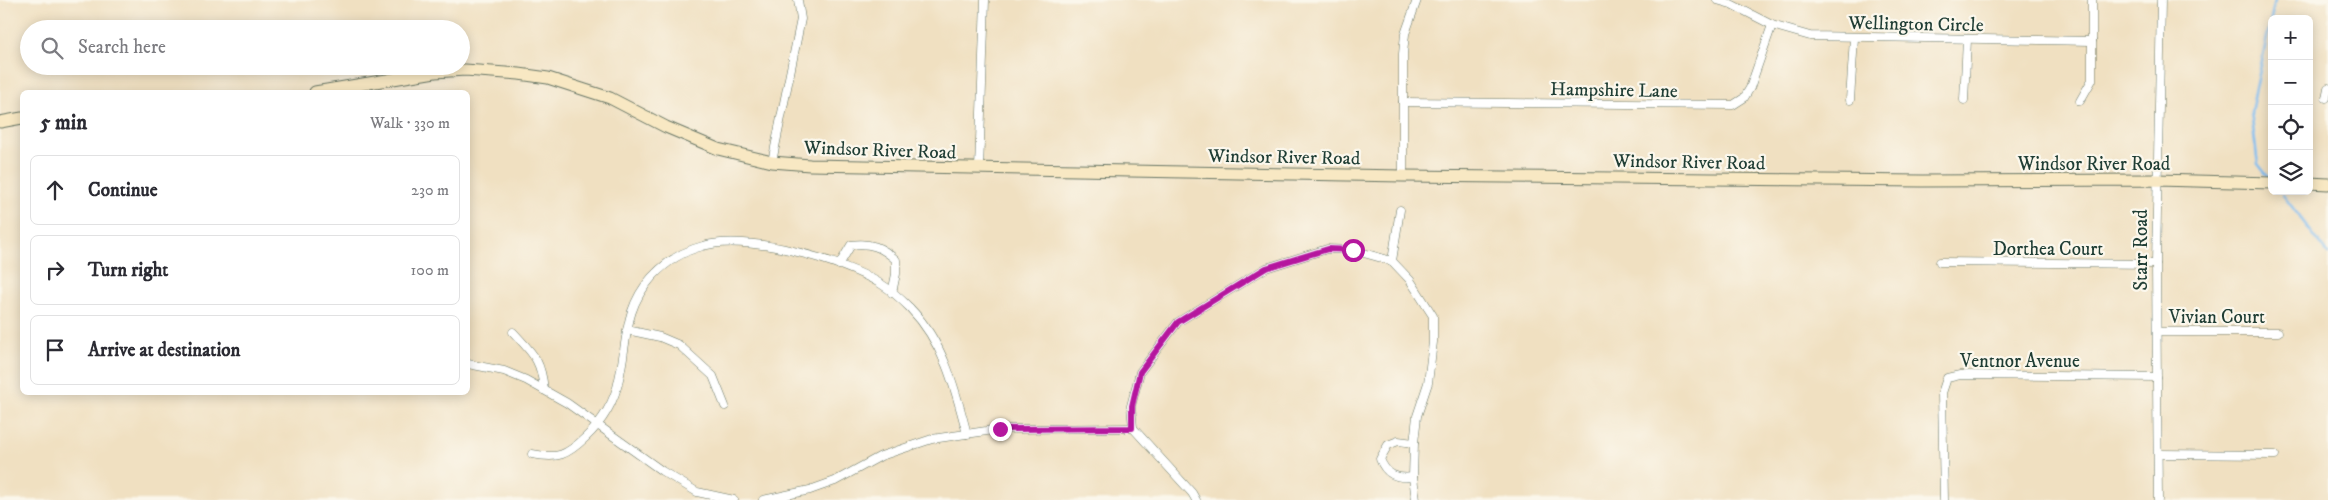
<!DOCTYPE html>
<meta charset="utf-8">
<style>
:root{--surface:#fff;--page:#f7f7f7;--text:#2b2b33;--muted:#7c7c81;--line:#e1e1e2}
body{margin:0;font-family:"IM FELL DW Pica",serif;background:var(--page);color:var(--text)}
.controls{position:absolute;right:15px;top:15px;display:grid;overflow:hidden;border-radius:8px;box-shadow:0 2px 12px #0003}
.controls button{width:45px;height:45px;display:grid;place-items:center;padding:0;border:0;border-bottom:1px solid var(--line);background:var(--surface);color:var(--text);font:25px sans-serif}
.stop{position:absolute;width:15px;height:15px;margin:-11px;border:4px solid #b5179e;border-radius:50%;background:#fff}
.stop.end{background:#b5179e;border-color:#fff;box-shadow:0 1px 5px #0008}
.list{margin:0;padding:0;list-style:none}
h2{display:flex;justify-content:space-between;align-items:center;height:65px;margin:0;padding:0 20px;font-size:21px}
h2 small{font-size:16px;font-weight:400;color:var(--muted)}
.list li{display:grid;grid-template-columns:32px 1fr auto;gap:15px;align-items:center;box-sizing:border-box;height:70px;margin:0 10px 10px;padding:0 10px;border:1px solid var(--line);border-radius:8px}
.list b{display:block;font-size:19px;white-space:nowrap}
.list em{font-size:16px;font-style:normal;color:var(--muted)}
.icon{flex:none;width:28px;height:28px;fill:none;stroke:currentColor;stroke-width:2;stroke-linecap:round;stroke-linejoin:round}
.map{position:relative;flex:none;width:2328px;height:500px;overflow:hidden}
.search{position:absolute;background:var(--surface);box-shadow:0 2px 12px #0003;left:20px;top:20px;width:450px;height:55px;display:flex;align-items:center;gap:12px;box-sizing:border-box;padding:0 18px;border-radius:28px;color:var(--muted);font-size:19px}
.panel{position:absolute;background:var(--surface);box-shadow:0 2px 12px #0003;left:20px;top:90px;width:450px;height:305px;border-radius:8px}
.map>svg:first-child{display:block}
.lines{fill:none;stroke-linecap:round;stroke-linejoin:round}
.stream{stroke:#7dbdf1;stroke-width:2.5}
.street-casing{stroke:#687665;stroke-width:9}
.secondary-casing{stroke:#687665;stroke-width:13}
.street{stroke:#fff;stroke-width:8}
.secondary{stroke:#f8e8c3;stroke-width:11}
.route{stroke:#b5179e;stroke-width:6}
.labels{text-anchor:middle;stroke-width:4.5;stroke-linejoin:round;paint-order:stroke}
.street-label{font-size:19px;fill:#1f3d34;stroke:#fbf7ec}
</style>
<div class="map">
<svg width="2328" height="500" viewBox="0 0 2328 500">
<rect width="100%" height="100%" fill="#fbf7ec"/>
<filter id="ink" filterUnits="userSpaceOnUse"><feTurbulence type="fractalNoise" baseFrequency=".02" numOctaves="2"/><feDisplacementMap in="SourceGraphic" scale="10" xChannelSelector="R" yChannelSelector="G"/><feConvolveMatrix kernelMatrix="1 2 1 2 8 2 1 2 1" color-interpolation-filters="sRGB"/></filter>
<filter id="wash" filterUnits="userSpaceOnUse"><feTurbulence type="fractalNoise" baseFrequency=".0096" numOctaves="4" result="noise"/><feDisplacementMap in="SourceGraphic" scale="20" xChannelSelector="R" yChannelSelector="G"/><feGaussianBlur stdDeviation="1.12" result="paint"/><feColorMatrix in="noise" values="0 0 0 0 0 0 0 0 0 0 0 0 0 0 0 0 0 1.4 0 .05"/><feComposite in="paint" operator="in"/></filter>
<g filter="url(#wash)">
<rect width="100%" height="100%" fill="#f0e0c1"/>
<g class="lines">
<g class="stream">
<polyline points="2270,179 2258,164 2251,112 2275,0"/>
<polyline points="2283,195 2328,254"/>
</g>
</g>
</g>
<g filter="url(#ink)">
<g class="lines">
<g class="street-casing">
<g id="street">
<polyline points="1717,0 1731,4 1772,25 1810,36 2092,41"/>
<polyline points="2326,98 2328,88"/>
<polyline points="1850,100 1854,38"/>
<polyline points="1964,100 1967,40"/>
<polyline points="2080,101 2092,80 2092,0"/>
<polyline points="1403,102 1733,105 1744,98 1750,88 1772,25"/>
<polyline points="772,162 801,19 798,0"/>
<polyline points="979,169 985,0"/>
<polyline points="1403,176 1403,54 1405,34 1417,0"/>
<polyline points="1392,261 1400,210"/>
<polyline points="1940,262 2156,264"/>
<path d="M839 265 851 245C870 242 882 247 896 260V274L892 293"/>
<polyline points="627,330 660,337 679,345 713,376 725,406"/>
<path d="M513 332C533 354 541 359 544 390"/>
<polyline points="2157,332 2278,332"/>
<polyline points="468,364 504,371 526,380 567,403 662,471 697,492 734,500"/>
<path d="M532 454C558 459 566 456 586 437 602 422 615 401 619 379 628 340 623 310 652 277 666 262 683 251 703 246 747 233 842 260 881 284 891 290 902 300 910 308 944 343 955 388 967 434"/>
<polyline points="2158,454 2275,455"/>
<path d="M1413 477C1397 479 1386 475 1380 459L1388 445 1398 441 1414 443"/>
<polyline points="763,500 810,490 835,481 881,456 932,439 1000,429 1133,428"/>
<polyline points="1196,500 1192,493 1133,428 1131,406 1140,372 1178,322 1266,268 1327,249 1353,250 1392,261 1410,280 1433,316 1433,342 1428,383 1417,416 1414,443 1413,477 1416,500"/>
<polyline points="1944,500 1942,393 1947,378 1960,375 2157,377"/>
<polyline points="2158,500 2156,264 2161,0"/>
</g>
</g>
<g class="secondary-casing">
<g id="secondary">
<polyline points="315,92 435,72 465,70 519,74 548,78 610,98 666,127 718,149 772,162 810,165 1403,176 1922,181 2157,180 2272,183"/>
<polyline points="0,122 22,118"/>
<polyline points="2309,183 2328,184"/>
</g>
</g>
<use href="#street" class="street"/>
<use href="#secondary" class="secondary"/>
</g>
</g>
<g class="lines" filter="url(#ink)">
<polyline class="route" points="1000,429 1132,428 1132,406 1140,372 1178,322 1266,268 1328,249 1353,250"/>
</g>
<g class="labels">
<g class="street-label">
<text transform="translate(1916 23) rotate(1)" y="7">Wellington Circle</text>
<text transform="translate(1614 89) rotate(1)" y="7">Hampshire Lane</text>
<text transform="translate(880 149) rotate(2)" y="7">Windsor River Road</text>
<text transform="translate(1284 156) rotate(1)" y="7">Windsor River Road</text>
<text transform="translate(1689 161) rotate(1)" y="7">Windsor River Road</text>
<text x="2094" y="170">Windsor River Road</text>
<text x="2048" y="255">Dorthea Court</text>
<text transform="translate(2140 250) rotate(-90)" y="7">Starr Road</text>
<text x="2217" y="323">Vivian Court</text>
<text x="2020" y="367">Ventnor Avenue</text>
</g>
</g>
</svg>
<div class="controls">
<button>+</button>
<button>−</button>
<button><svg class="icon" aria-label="locate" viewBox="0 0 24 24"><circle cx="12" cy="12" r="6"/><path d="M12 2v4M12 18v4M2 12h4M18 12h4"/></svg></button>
<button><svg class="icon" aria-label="layers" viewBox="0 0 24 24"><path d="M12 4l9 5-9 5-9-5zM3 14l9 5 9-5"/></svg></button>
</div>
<div class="stop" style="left:1353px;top:250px"></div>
<div class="stop end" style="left:1000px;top:429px"></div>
<div class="search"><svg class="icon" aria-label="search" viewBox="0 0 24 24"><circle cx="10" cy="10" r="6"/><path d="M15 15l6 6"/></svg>Search here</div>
<section class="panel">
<h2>5 min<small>Walk · 330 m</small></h2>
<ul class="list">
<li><svg class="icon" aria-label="ahead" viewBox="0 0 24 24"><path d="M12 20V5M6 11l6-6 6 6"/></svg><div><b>Continue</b></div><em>230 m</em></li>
<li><svg class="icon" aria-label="right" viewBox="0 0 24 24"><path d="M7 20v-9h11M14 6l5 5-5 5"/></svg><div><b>Turn right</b></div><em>100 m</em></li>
<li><svg class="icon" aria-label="arrive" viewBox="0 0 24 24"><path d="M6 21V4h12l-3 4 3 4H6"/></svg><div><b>Arrive at destination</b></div></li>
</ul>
</section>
</div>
